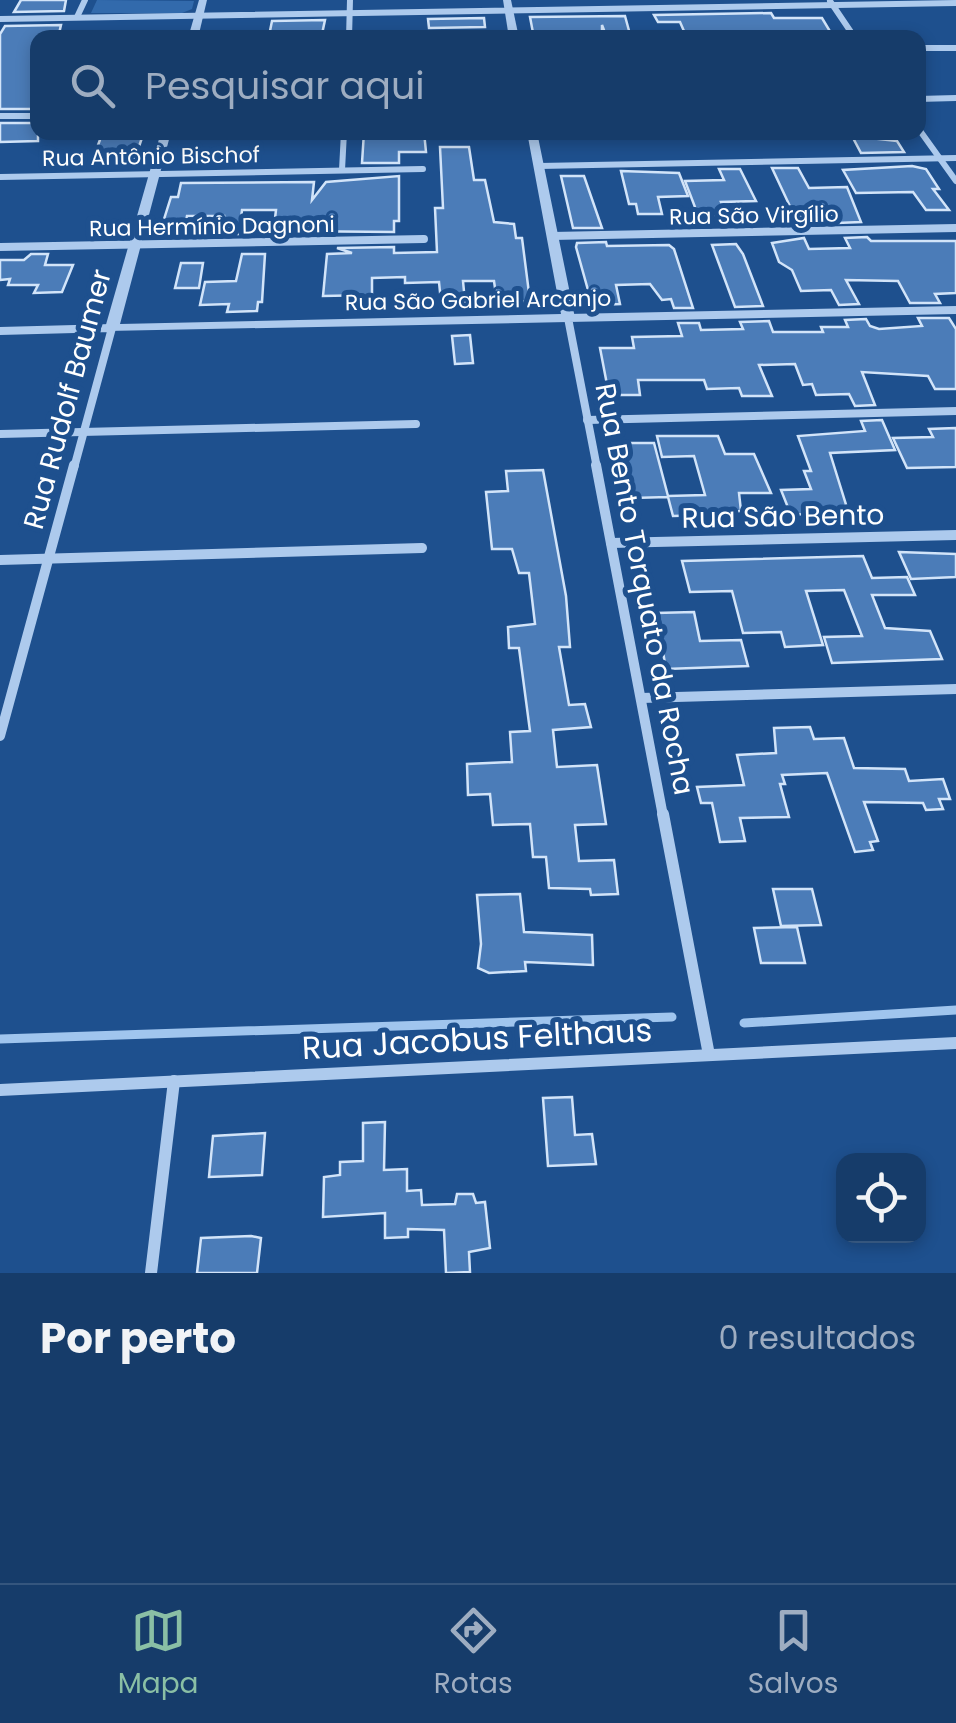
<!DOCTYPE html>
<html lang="pt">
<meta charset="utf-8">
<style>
:root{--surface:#163c6a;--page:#1f4370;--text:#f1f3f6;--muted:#9eadc1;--line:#35567e;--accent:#8abfa5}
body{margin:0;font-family:Poppins,sans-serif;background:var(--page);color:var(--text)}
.controls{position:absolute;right:30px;bottom:30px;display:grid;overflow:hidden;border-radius:20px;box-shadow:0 5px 15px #0003}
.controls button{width:90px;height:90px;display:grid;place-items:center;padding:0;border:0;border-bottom:2px solid var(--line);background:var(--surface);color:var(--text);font:50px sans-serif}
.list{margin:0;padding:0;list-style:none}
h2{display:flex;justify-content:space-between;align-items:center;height:130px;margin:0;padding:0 40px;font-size:42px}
h2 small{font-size:32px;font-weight:400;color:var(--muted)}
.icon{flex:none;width:55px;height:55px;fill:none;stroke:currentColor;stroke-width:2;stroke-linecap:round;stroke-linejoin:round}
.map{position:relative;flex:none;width:956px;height:1273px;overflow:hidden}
.search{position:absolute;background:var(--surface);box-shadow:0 5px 15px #0003;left:30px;right:30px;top:30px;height:110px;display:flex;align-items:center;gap:25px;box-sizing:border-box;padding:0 35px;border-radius:20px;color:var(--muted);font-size:38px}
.sheet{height:310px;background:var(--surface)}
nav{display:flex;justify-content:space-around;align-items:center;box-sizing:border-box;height:140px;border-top:2px solid var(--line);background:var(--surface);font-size:28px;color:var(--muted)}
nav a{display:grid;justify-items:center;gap:5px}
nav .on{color:var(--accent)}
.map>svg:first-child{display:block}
.green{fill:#326aac}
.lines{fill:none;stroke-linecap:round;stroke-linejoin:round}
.stream{stroke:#a0c5ee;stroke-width:9}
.building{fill:#4b7cb8;stroke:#d2e4f9;stroke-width:2.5}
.minor-far3{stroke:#adcaed;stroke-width:6}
.minor-far2{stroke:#adcaed;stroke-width:8}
.minor-far1{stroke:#adcaed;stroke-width:10}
.minor{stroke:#adcaed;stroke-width:12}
.tertiary{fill:#adcaed;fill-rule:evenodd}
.labels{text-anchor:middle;stroke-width:10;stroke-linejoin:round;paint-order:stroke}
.far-street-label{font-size:22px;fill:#fff;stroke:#1e508e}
.street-label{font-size:28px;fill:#fff;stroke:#1e508e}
.near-street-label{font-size:32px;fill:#fff;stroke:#1e508e}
</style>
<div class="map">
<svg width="956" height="1273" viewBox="0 0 956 1273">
<rect width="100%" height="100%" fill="#1e508e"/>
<polygon class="green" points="97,0 194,1 192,9 182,13 91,13"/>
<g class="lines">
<g class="stream">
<polyline points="744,1023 956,1010"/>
<polyline points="0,1039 672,1017"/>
</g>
</g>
<g class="building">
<polygon points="21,0 66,0 64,11 14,12"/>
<polygon points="771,13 774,18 822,18 834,38 687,38 680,22 658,22 654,15"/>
<polygon points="625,16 631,38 607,38 602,25 602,38 534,38 530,17"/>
<polygon points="484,18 485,27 429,28 428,19"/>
<polygon points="325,20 322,34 269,36 272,21"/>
<polygon points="61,25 58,38 38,38 38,109 0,109 0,34 5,26"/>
<polygon points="0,123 38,123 38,141 0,142"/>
<polygon points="119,132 144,132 133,164 91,164 101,137 117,137"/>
<polygon points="364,132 424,132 426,152 399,152 399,163 362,163"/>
<polygon points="852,136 897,141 904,152 861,153"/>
<polygon points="440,147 469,147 474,180 485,180 494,222 514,224 516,238 522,238 530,301 497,302 494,281 463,281 465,302 441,302 439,282 405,283 405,277 372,278 372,295 323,296 327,254 352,253 337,248 394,247 394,253 437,252 435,208 443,208"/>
<polygon points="912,166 926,169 939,189 933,189 949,210 926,210 913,192 856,193 843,170"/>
<polygon points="772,168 798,168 809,188 847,187 861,222 837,223 834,216 795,217"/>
<polygon points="719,169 740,169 756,201 721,202 727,215 698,215 685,181 724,180"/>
<polygon points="621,171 679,173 688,196 658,197 662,214 638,214 636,204 629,204"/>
<polygon points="399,176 399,221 394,221 394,232 285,231 274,227 276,210 242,210 239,234 221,234 224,216 187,216 184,232 160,232 171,197 178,197 181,183 314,182 312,200 326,182"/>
<polygon points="561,176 584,176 602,228 573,228"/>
<polygon points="867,237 871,241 956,241 956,293 935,294 940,303 910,303 898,281 846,280 859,304 839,305 831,290 801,291 792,270 779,262 772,243 804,238 809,249 850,248 845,238"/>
<polygon points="606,242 607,246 669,245 674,249 693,308 674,308 671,299 662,300 650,284 616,285 620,304 598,305 595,290 588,290 576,247 577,243"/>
<polygon points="736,244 743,254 763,306 735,307 712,245"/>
<polygon points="31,254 48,254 45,265 73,265 62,292 34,293 38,285 8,285 10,279 0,280 0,260 24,260"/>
<polygon points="242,254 265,254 262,302 258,302 257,311 227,312 229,304 200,305 205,282 236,281"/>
<polygon points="181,263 203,263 199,288 175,288"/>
<polygon points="918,318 949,318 956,329 956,389 935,389 928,376 862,372 875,405 855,406 849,394 816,395 812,384 803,385 795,364 759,365 772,396 742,396 739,388 707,389 704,380 638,380 640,395 609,395 600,348 634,348 632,337 682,336 678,323 699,323 701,330 743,329 740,322 769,321 773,332 823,332 821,327 848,327 845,320 866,319 870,326 879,329 922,326"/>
<polygon points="470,335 473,363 455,364 452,336"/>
<polygon points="882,420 895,450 830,453 848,511 791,515 781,490 811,489 804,471 811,471 798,436 865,431 861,421"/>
<polygon points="956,428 956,467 907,468 893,438 933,437 929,429"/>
<polygon points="657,436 718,436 725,454 754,454 771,493 739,493 741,511 707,512 708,515 673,516 668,497 632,498 623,443 654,443 668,496 705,495 694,456 662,457"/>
<polygon points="543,470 566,596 570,647 559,647 569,705 585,704 591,727 553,730 557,767 597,765 606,824 575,825 579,861 614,860 618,894 591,895 590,889 549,888 546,857 533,857 530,824 493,825 490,794 468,795 467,764 512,762 510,732 530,731 519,648 509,648 508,627 535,624 529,573 519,573 512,549 492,549 486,492 508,491 506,471"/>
<polygon points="899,552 956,554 956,577 911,579"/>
<polygon points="863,556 872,578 907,577 915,595 872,595 885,628 930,631 942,659 832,663 824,637 862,636 844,590 806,591 823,645 785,647 781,632 743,633 732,591 690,592 682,561"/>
<polygon points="694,612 700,641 741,640 748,666 666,669 656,613"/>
<polygon points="810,727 814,739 844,738 854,768 905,769 909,781 943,779 950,799 939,799 943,809 926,810 923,803 864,802 878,841 870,842 873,850 855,852 827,773 782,775 785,784 780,784 789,817 740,818 745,841 720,842 712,803 701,803 697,787 744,785 737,755 776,753 774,728"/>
<polygon points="773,889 812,889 821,925 781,926"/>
<polygon points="520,894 524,932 592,935 593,965 525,962 526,971 489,973 478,968 481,944 477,895"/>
<polygon points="797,927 805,963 761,963 754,928"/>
<polygon points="572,1097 575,1135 592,1134 596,1164 548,1166 543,1098"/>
<polygon points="385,1122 384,1170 407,1169 407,1191 421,1190 422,1205 455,1204 457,1194 473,1194 476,1203 485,1202 490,1248 469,1252 470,1272 446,1273 444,1230 408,1229 408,1237 385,1238 385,1213 323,1217 324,1177 340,1175 340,1162 363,1161 363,1123"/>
<polygon points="265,1133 262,1175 209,1177 213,1136"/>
<polygon points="251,1236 261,1238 257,1273 197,1273 201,1238"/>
</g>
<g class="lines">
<g class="minor-far3">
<polyline points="830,1 855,38"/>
<polyline points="77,17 85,0"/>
<polyline points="0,19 956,3"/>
<polyline points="349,38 350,0"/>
<polyline points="918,48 956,48"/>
<polyline points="918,99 956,98"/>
<polyline points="0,116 38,116"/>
<polyline points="918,128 956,181"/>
<polyline points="539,166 956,158"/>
<polyline points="342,170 344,132"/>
<polyline points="0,177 423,169"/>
</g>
<g class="minor-far2">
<polyline points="552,236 956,228"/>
<polyline points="0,247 424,239"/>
<polyline points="0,331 112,328 74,468"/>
<polyline points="587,420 956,411"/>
<polyline points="0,434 416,424"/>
<polyline points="597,468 568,318 956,310"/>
</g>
<g class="minor-far1">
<polyline points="596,465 663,816"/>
<polyline points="611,543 956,535"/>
<polyline points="0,560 422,548"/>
<polyline points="641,698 956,689"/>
<polyline points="0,736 74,465"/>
</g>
<g class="minor">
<polyline points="663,814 709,1055"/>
<polyline points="0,1090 956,1043"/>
<polyline points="151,1273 174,1081"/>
</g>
<g class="tertiary">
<polygon points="199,0 207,0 198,38 188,38"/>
<polygon points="503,0 511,0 519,38 509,38"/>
<polygon points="161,132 171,132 120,324 561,314 527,132 537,132 575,318 568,322 107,331 105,328"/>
</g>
</g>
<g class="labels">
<g class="far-street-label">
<text transform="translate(151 156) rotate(-1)" y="8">Rua Antônio Bischof</text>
<text transform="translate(754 215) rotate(-1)" y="8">Rua São Virgílio</text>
<text transform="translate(212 226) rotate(-1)" y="8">Rua Hermínio Dagnoni</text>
<text transform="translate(478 300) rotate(-1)" y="8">Rua São Gabriel Arcanjo</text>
</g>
<g class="street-label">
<text transform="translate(67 399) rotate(-75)" y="10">Rua Rudolf Baumer</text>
<text transform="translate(783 516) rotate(-1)" y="10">Rua São Bento</text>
<text transform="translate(645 589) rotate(79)" y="10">Rua Bento Torquato da Rocha</text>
</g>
<g class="near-street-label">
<text transform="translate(477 1039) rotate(-3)" y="11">Rua Jacobus Felthaus</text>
</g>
</g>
</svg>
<div class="controls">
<button><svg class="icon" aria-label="locate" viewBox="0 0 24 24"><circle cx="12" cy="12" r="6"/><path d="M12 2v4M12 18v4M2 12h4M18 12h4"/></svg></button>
</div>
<div class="search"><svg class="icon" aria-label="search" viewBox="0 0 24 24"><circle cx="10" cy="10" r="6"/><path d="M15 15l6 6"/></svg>Pesquisar aqui</div>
</div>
<section class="sheet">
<h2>Por perto<small>0 resultados</small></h2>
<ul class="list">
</ul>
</section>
<nav>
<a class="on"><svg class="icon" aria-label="map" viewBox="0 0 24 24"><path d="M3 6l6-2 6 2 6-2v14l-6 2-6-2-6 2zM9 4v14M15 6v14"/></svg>Mapa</a>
<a><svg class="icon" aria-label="directions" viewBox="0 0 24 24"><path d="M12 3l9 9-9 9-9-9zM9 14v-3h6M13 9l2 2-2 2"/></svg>Rotas</a>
<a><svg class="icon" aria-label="saved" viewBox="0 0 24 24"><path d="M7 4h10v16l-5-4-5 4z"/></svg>Salvos</a>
</nav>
